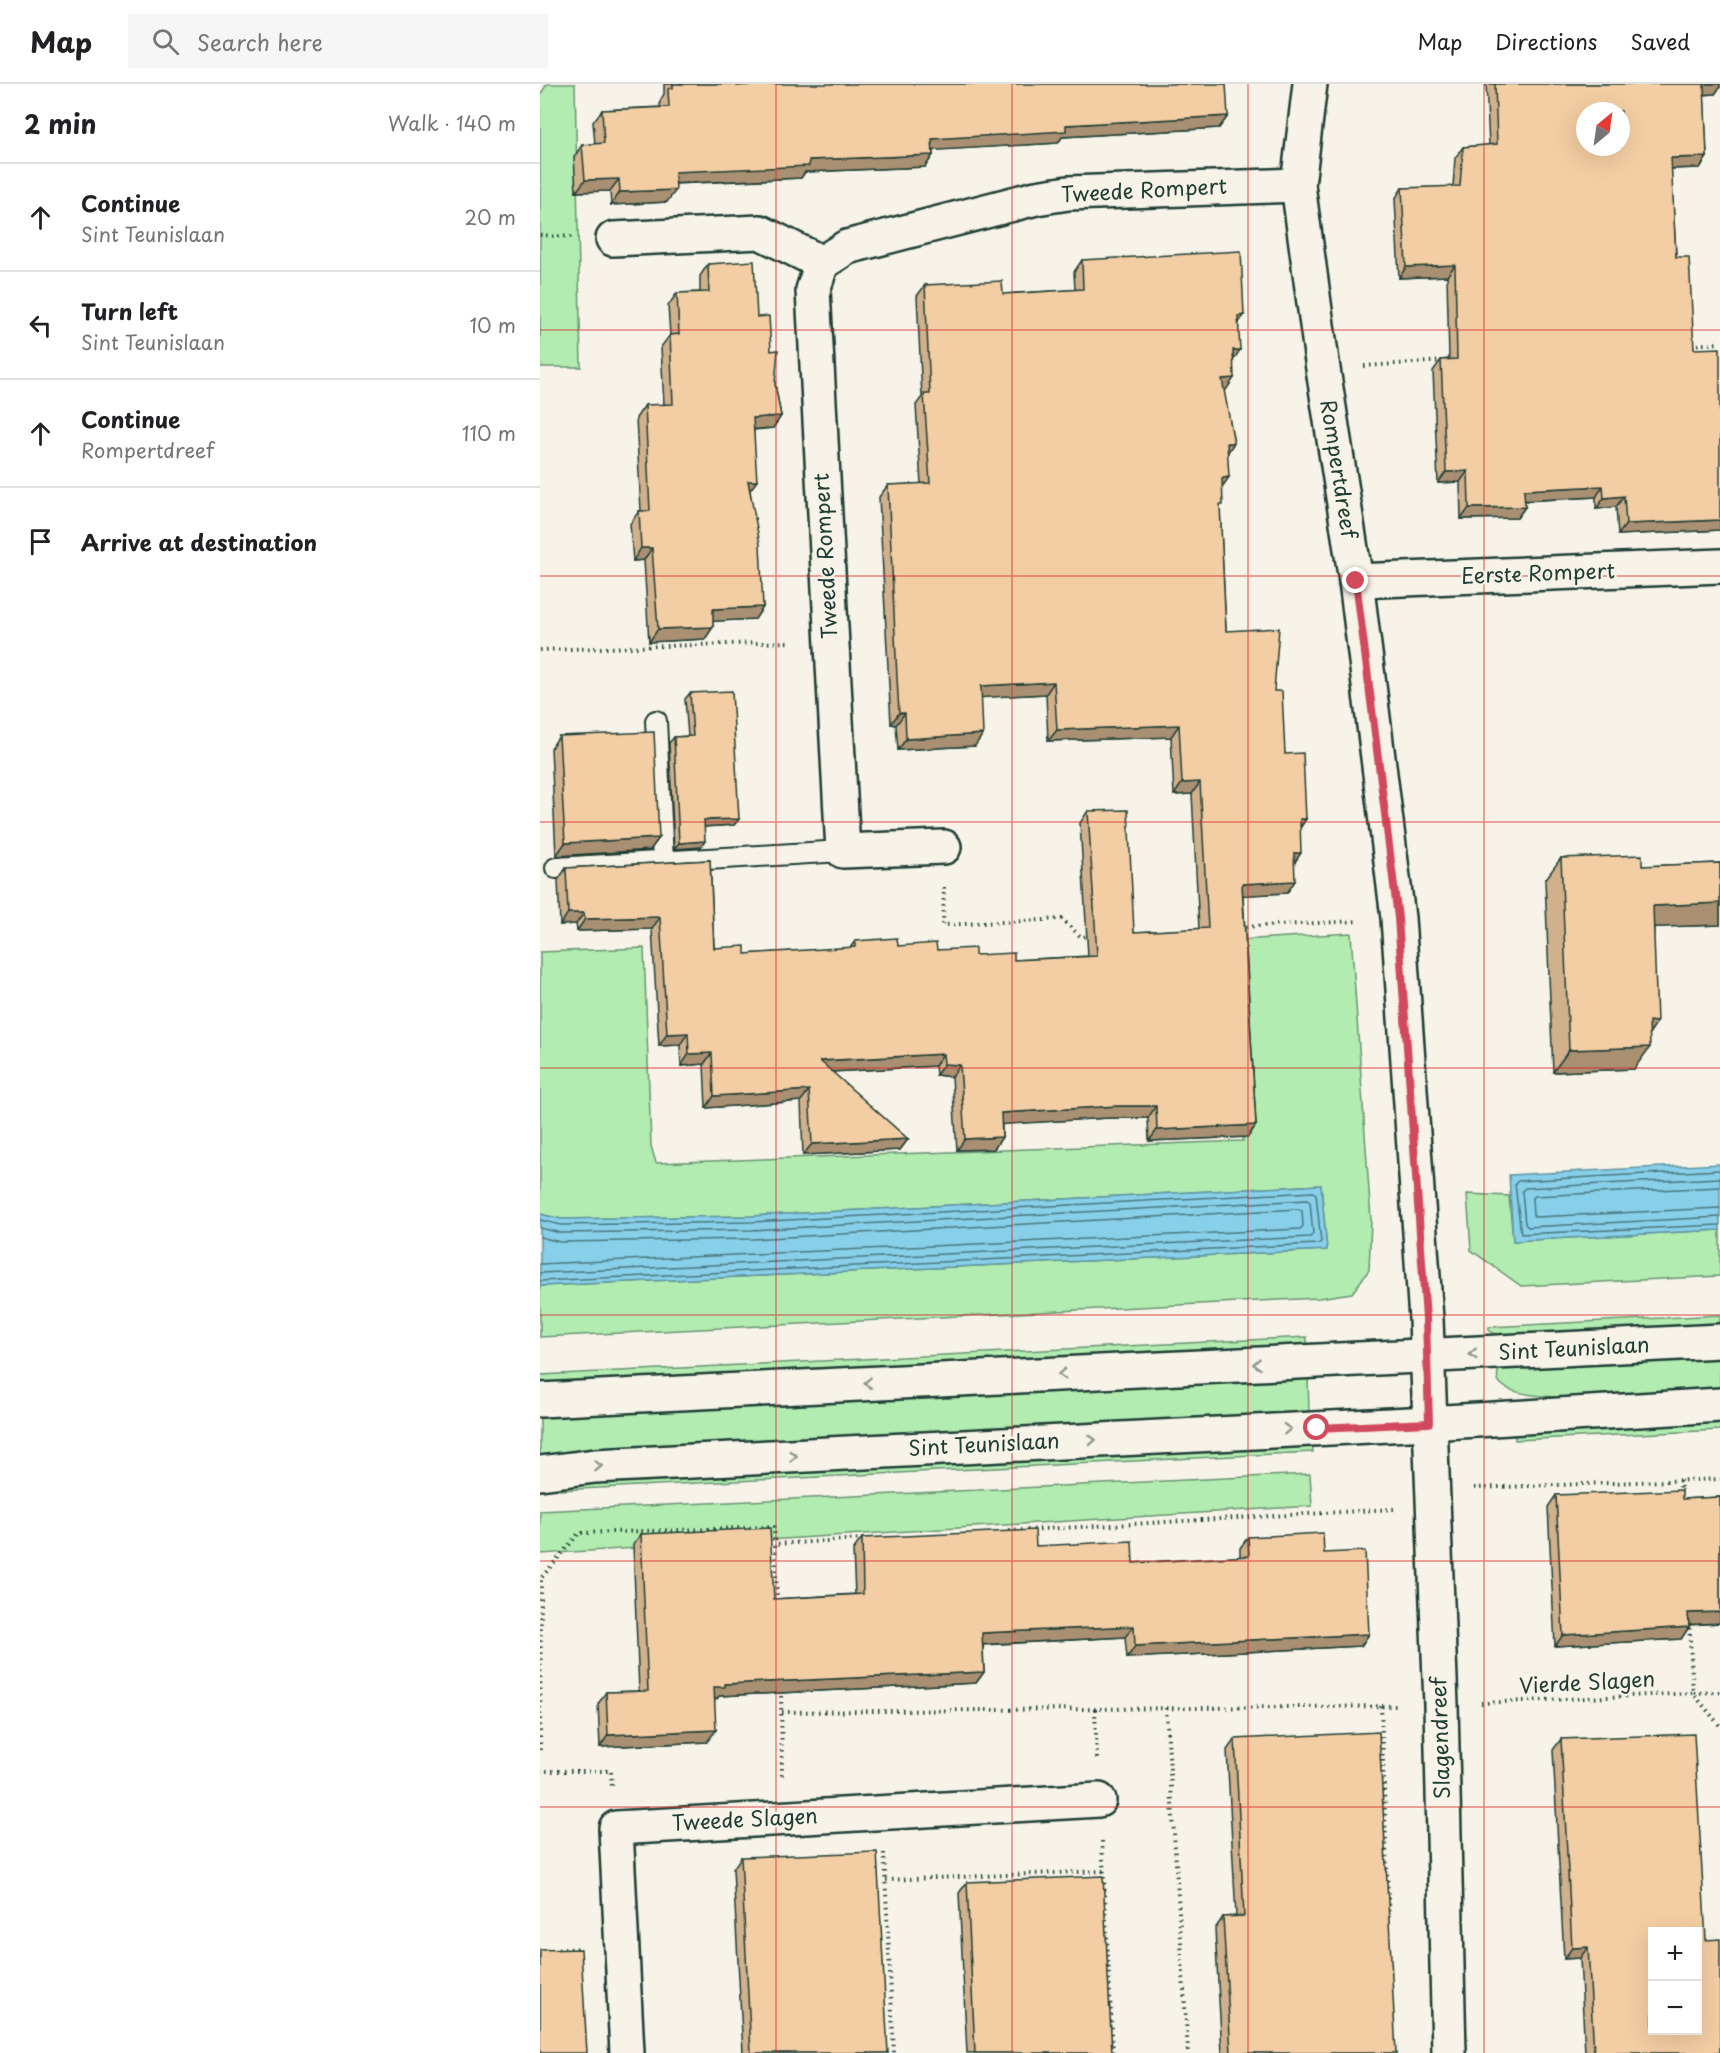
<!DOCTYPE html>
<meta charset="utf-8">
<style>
:root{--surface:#fff;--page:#f6f6f6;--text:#202124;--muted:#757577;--line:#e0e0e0}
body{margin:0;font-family:"Playpen Sans",sans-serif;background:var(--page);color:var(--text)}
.controls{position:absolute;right:18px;bottom:18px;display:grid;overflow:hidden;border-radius:0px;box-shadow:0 6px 24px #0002}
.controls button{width:54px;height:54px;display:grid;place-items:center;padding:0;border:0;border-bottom:2px solid var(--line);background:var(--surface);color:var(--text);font:30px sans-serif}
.compass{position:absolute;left:1036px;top:18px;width:54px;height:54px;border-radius:50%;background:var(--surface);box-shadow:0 6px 24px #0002;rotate:29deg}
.stop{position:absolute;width:18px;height:18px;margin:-14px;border:4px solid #d1495b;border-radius:50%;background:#fff}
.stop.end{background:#d1495b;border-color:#fff;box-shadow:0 2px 6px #0008}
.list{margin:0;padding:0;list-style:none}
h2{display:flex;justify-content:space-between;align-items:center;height:78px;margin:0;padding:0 24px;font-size:26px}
h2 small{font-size:20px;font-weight:400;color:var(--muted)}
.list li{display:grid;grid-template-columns:39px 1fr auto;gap:18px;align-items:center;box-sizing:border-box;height:108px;padding:0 24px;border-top:2px solid var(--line)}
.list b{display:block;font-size:22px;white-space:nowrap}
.list p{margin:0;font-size:20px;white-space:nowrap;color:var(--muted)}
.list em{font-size:20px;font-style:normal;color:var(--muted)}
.icon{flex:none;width:33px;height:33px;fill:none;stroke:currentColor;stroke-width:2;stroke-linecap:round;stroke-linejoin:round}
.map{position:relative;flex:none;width:1180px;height:1969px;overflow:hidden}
header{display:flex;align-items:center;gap:36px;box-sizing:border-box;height:84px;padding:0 30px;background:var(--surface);border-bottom:2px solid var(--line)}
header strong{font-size:28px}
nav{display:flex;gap:33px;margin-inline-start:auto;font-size:21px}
.search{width:420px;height:54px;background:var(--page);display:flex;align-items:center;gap:15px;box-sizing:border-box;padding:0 21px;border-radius:0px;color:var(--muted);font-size:22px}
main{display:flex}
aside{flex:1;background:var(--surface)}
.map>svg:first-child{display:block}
.green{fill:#b2ecb1;stroke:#689472;stroke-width:1.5}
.water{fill:#88cfe9;stroke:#5e95a1;stroke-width:1.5}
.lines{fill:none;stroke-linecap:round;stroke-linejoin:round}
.shore{stroke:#49777c;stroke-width:1.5}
.service-casing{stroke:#1f3d34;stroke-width:24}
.minor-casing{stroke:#1f3d34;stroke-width:38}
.tertiary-casing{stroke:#1f3d34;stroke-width:38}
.path{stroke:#1f3d34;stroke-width:4;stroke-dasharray:1.5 4.5;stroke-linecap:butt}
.service{stroke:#f7f3e8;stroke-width:20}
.minor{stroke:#f7f3e8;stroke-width:33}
.tertiary{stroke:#f7f3e8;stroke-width:33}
.wall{fill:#d1b08c;stroke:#1f3d34;stroke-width:1.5}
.shaded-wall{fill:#aa9072;stroke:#1f3d34;stroke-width:1.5}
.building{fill:#f3cda3;stroke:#1f3d34;stroke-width:1.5;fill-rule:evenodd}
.oneway{stroke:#8b988e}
.route{stroke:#d1495b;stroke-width:8}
.grid{fill:none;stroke:#d62828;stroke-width:1.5;stroke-opacity:0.55}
.labels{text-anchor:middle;stroke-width:4.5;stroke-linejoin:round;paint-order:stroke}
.street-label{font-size:21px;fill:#1f3d34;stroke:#f7f3e8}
</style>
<header>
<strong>Map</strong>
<div class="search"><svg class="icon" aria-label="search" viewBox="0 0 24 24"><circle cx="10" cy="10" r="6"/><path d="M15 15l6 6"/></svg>Search here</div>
<nav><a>Map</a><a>Directions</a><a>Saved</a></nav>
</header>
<main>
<aside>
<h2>2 min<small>Walk · 140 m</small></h2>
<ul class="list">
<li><svg class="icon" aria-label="ahead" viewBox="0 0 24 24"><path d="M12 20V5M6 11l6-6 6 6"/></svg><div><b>Continue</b><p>Sint Teunislaan</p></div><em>20 m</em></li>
<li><svg class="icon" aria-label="left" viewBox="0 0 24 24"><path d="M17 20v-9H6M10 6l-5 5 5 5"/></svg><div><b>Turn left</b><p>Sint Teunislaan</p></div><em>10 m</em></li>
<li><svg class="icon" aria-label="ahead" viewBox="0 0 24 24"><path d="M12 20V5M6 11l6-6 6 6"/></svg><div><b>Continue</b><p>Rompertdreef</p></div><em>110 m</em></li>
<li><svg class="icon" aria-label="arrive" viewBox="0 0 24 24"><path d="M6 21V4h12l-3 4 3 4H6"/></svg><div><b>Arrive at destination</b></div></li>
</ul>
</aside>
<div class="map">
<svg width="1180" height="1969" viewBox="0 0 1180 1969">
<rect width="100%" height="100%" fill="#f7f3e8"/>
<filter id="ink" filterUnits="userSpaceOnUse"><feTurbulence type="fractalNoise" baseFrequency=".0167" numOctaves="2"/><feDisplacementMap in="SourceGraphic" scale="12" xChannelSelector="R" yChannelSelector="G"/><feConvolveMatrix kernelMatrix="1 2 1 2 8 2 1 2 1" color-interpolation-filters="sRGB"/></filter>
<g filter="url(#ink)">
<g class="green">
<polygon points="7,0 35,0 41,283 0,283 0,11"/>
<polygon points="811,849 831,1136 829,1186 812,1209 779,1214 0,1253 0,1202 787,1166 781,1101 211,1132 21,1135 0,1130 0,868 104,864 111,1062 116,1079 703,1057 701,856"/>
<polygon points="927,1110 969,1112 973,1157 1180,1146 1180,1192 981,1202 931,1166"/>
<polygon points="1180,1231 1180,1243 982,1254 958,1251 949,1247 949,1243"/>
<polygon points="767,1253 767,1260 727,1265 0,1303 0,1291"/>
<path d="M1180 1270V1308C1139 1310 990 1324 962 1301 956 1296 957 1291 959 1284Z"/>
<polygon points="768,1290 769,1329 52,1365 0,1373 0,1330"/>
<polygon points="1180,1334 1180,1346 975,1356 975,1345"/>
<polygon points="772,1359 773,1368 20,1406 19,1400"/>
<polygon points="770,1390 772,1422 0,1470 0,1427"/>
</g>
<g class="water">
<polygon points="1180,1080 1180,1146 973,1157 969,1091"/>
<polygon points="781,1101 787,1166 0,1202 0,1130 21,1135 211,1132"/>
</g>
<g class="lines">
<g class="shore">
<polyline points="1180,1086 978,1097 975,1100 981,1150 1180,1141"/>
<polyline points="1180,1094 985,1104 982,1107 985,1140 988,1143 1180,1133"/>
<polyline points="1180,1103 995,1112 992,1115 993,1131 996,1133 1180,1124"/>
<polyline points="0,1136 21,1141 212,1138 773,1108 776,1110 781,1158 778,1160 0,1197"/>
<polyline points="0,1144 21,1149 212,1146 767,1116 770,1118 773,1150 770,1153 0,1189"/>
<polyline points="0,1153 20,1158 212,1155 758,1125 762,1127 763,1142 760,1145 0,1180"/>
</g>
<g class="service-casing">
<g id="service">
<polyline points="116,637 123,777"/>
<polyline points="16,784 303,767"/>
</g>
</g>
<g class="minor-casing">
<g id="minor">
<polyline points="770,0 758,101 783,285 816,497 858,834 886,1235 901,1621 909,1969"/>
<polyline points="73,155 220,148 282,179"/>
<polyline points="816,497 1180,482"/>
<polyline points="404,763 303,767 273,206 282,179 307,163 496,114 528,109 758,101"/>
<polyline points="87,1969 76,1744 559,1716"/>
</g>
</g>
<g class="tertiary-casing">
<g id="tertiary">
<polyline points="0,1316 1180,1257"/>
<polyline points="0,1389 55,1382 889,1339 1180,1321"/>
</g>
</g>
<g class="path">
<polyline points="0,151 32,153"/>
<polyline points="1151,261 1180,259"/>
<polyline points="824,282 904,277"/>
<polyline points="0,566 251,558"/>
<polyline points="404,803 403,841 522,835 541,853 552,852"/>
<polyline points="700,843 818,837"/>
<polyline points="1140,1396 1141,1411"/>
<polyline points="934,1404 1180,1395"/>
<polyline points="469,1447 854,1425"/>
<polyline points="2,1493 39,1449 234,1443 235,1460"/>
<polyline points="237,1517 235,1460 323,1455"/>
<polyline points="1149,1538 1153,1609 1180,1608"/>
<polyline points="241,1606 242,1694"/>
<polyline points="941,1619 1153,1609 1180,1642"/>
<polyline points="841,1622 849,1843"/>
<polyline points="626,1624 648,1969"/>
<polyline points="555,1625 557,1675"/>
<polyline points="242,1628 859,1622"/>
<polyline points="0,1666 1,1493"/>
<polyline points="0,1687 71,1687 72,1702"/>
<polyline points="562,1757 573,1969"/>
<polyline points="344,1769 354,1969"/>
<polyline points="346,1796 564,1787"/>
<polyline points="0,1867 41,1864"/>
</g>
<use href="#service" class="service"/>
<use href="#minor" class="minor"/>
<use href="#tertiary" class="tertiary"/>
</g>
<g class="wall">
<polygon points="124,0 197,0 197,2 688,32 679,44 522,53 518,59 393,66 393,71 385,83 265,88 261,94 136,100 127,118 71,121 70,107 36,108 34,73 42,61 55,60 53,38 62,26 120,23 120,17 124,10"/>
<polygon points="946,0 1180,0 1180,3 1175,10 1164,11 1167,73 1160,84 1131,85 1136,173 1154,265 1180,446 1078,451 1076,423 1056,425 1056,413 984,417 985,423 977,434 921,435 920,398 898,399 893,287 901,276 909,275 907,192 859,194 855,115 862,104 913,103 915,74 923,63 949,61"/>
<polygon points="542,176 699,240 693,276 686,306 684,306 688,368 682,403 680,426 686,547 734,607 745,670 766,735 760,744 755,778 747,809 703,811 716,1041 708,1053 609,1057 608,1034 569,1034 462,1040 462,1053 454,1065 417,1066 412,993 396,991 395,982 292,988 368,1055 360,1066 263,1071 261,1017 166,1024 164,980 141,982 140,961 119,962 112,845 37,847 36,840 20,841 18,796 26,784 170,776 174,864 205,870 310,864 315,857 397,866 474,876 548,872 540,739 548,727 594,848 659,845 652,710 634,711 631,653 508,657 506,610 441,613 435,662 358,666 356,641 351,640 339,413 348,401 381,400 376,321 382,313 377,212 385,201 463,210 535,206 534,188"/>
<polygon points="168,180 217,233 231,267 235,300 241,332 233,344 214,346 210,406 223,523 215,535 173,537 173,543 165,555 109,558 104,476 93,477 90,440 99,427 101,427 96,334 105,321 124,321 121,263 130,251 128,222 137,209 160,208 160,192"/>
<polygon points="150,609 199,735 194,741 164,743 161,763 134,765 129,659 134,653 148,652 145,615"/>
<polygon points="19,652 119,754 110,766 16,772 11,664"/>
<polygon points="1021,774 1102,782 1180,779 1180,841 1114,843 1109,949 1094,985 1013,988 1005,796"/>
<polygon points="1016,1411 1142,1415 1180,1413 1180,1539 1149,1541 1149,1543 1141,1555 1015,1562 1008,1423"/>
<polygon points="101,1450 234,1515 315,1510 313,1466 322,1454 496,1462 593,1479 700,1473 700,1464 708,1453 784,1469 829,1550 821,1562 587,1574 585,1553 443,1561 444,1588 436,1599 179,1612 177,1615 175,1615 167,1658 60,1663 58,1620 66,1608 99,1607 93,1461"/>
<polygon points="695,1655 856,1969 682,1969 675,1845 683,1833 696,1832 687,1666"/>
<polygon points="1021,1655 1166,1856 1180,1969 1045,1969 1040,1874 1024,1875 1013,1666"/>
<polygon points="201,1773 348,1969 203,1969 193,1785"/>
<polygon points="427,1798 572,1969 427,1969 419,1809"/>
</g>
<g class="shaded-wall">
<polygon points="1164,0 1180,0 1180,3 1175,10 1156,11"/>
<polygon points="688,32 679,44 522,53 518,59 383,67 392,55 526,41"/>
<polygon points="393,71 385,83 265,88 261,94 126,100 135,88 269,76"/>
<polygon points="1167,73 1160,84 1123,85 1131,74"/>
<polygon points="79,95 70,107 36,108 45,96"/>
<polygon points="136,106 127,118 71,121 80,108"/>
<polygon points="915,181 907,192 859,194 866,183"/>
<polygon points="704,231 696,243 698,232"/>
<polygon points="693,266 700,266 692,278"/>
<polygon points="694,294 686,306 674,307 682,295"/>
<polygon points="241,332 233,344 205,346 213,334"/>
<polygon points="687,359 694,359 686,371"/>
<polygon points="928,387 920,398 898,399 906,388"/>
<polygon points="689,393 681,405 682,394"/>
<polygon points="208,397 217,397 208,409"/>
<polygon points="1063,402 1056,413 976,417 984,406"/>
<polygon points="1084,412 1076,423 1056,425 1064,414"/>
<polygon points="985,423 977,434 921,435 929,424"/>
<polygon points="1180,436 1180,446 1078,451 1086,440"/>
<polygon points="101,464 112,464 104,476 93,477"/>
<polygon points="223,523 215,535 164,538 173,525"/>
<polygon points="173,543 165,555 109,558 118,545"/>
<polygon points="514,598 506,610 433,614 441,602"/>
<polygon points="359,629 365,629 356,641 351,640"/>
<polygon points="639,641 631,653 508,657 517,646"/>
<polygon points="443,650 435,662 358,666 366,655"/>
<polygon points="660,698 652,710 634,711 642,699"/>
<polygon points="199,735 194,741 160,743 164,736"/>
<polygon points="760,735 766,735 758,747"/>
<polygon points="119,754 110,766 16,772 25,759"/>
<polygon points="165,757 161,763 134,765 139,759"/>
<polygon points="754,769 761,769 753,781"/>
<polygon points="755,797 747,809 694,812 702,800"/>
<polygon points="1180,819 1180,841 1097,844 1113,822"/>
<polygon points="28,829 44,829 36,840 20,841"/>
<polygon points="120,833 112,845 37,847 45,835"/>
<polygon points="1109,937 1117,938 1102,960"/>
<polygon points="148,949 140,961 119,962 127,950"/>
<polygon points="1110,963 1094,985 1013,988 1029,966"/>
<polygon points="172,969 164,980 141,982 149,970"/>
<polygon points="403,970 395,982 272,989 280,977"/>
<polygon points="404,980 420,981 412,993 396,991"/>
<polygon points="269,1006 261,1017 166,1024 174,1012"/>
<polygon points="577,1022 616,1022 608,1034 569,1034 453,1041 461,1029"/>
<polygon points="716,1041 708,1053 609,1057 617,1046"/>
<polygon points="462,1053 454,1065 417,1066 425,1055"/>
<polygon points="368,1055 360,1066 263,1071 272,1060"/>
<polygon points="1180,1528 1180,1539 1140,1541 1148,1529"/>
<polygon points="594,1542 585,1553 434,1561 442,1549"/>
<polygon points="1149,1543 1141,1555 1015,1562 1023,1551"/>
<polygon points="829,1550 821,1562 587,1574 595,1562"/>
<polygon points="444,1588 436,1599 179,1612 177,1615 166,1615 174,1603 185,1600"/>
<polygon points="176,1646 167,1658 60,1663 68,1651"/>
<polygon points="1048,1863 1040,1874 1024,1875 1032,1864"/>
</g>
<g class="building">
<polygon points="133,0 197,0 197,2 226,0 686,0 688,32 526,41 526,47 392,55 393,71 269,76 269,82 135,88 136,106 80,108 79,95 45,96 42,61 64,59 62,26 129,23 128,5 133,4"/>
<path d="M955 0H1164L1167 73 1131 74 1136 173H1149L1154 265 1180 264V436L1086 440 1084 412 1064 414 1063 402 984 406 985 423 929 424 928 387 906 388 901 276 917 275 915 181 866 183 862 104 920 102 923 63 957 60ZM1045 27H1081V63H1045Z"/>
<polygon points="701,167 704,231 698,232 700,266 693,266 694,294 682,295 694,359 687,359 689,393 682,394 683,421 680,421 686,547 739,544 734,607 742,607 745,670 763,669 766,735 760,735 761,769 754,769 755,797 702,800 716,1041 617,1046 616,1022 577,1022 461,1029 462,1053 425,1055 420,981 404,980 403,970 280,977 368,1055 272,1060 269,1006 174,1012 172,969 149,970 148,949 127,950 120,833 45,835 44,829 28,829 26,784 170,776 174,864 205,862 205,870 315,863 315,857 357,854 358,862 396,859 397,866 435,864 435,871 474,869 474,876 557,872 548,727 588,726 594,848 668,844 660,698 642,699 639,641 517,646 514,598 441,602 443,650 366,655 365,629 359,629 357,594 348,401 390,399 384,310 390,310 385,201 462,197 463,210 543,205 542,176"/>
<polygon points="214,177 217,233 229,232 231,267 238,266 235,300 241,332 213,334 217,397 208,397 220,460 223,523 173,525 173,543 118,545 112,464 101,464 99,427 110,427 105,321 133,320 130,251 139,250 137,209 169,208 168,180"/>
<polygon points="192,607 199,735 164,736 165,757 139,759 134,653 153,652 150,609"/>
<polygon points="114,648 119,754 25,759 19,652"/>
<polygon points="1102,771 1102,782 1180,779 1180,819 1113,822 1117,938 1109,937 1110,963 1029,966 1021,774"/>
<polygon points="1142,1406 1142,1415 1180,1413 1180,1528 1148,1529 1149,1543 1023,1551 1016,1411"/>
<polygon points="230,1444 234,1515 323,1510 322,1454 495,1446 496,1462 592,1457 593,1479 709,1472 708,1453 783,1449 784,1469 825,1467 829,1550 595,1562 594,1542 442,1549 444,1588 185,1600 185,1603 174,1603 176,1646 68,1651 66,1608 108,1607 101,1450"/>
<polygon points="839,1648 856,1969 691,1969 683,1833 704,1832 695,1655"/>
<path d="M1154 1650 1166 1856 1180 1855V1969H1054L1048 1863 1032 1864 1021 1655ZM1113 1848H1158V1947H1113Z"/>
<polygon points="337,1768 348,1969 211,1969 201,1773"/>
<polygon points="563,1792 572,1969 435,1969 427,1798"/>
<polygon points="41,1865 47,1969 0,1969 0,1866"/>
</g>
<defs><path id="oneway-chevron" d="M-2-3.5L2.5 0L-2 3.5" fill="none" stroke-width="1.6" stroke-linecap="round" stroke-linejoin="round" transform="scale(1.5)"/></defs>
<g class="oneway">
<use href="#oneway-chevron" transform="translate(933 1270) rotate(177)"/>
<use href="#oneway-chevron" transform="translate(717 1280) rotate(177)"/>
<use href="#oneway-chevron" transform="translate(522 1290) rotate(177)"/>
<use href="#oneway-chevron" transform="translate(328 1299) rotate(177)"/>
<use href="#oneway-chevron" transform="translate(747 1345) rotate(-3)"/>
<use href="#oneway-chevron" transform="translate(552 1356) rotate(-3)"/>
<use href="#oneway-chevron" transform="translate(253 1372) rotate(-3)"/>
<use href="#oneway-chevron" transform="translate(58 1382) rotate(-4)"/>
</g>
</g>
<g class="lines" filter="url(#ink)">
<polyline class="route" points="777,1344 889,1339 886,1235 858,834 816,497"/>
</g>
<path class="grid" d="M236 0V1969M472 0V1969M708 0V1969M944 0V1969M0 246H1180M0 492H1180M0 738H1180M0 984H1180M0 1231H1180M0 1477H1180M0 1723H1180"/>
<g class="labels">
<g class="street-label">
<text transform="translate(604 107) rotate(-3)" y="7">Tweede Rompert</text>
<text transform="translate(798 385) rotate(81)" y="7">Rompertdreef</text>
<text transform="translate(286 472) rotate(-93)" y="7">Tweede Rompert</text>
<text transform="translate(998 490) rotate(-2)" y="7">Eerste Rompert</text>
<text transform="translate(1034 1265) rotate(-3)" y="7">Sint Teunislaan</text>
<text transform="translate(444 1361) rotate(-3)" y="7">Sint Teunislaan</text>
<text transform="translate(1047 1599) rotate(-3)" y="7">Vierde Slagen</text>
<text transform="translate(901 1654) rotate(-92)" y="7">Slagendreef</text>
<text transform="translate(205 1736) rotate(-3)" y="7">Tweede Slagen</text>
</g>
</g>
</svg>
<div class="controls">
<button>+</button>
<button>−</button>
</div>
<svg class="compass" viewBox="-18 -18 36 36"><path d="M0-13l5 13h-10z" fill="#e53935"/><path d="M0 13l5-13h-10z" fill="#757577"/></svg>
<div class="stop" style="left:777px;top:1344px"></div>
<div class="stop end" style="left:816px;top:497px"></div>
</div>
</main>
